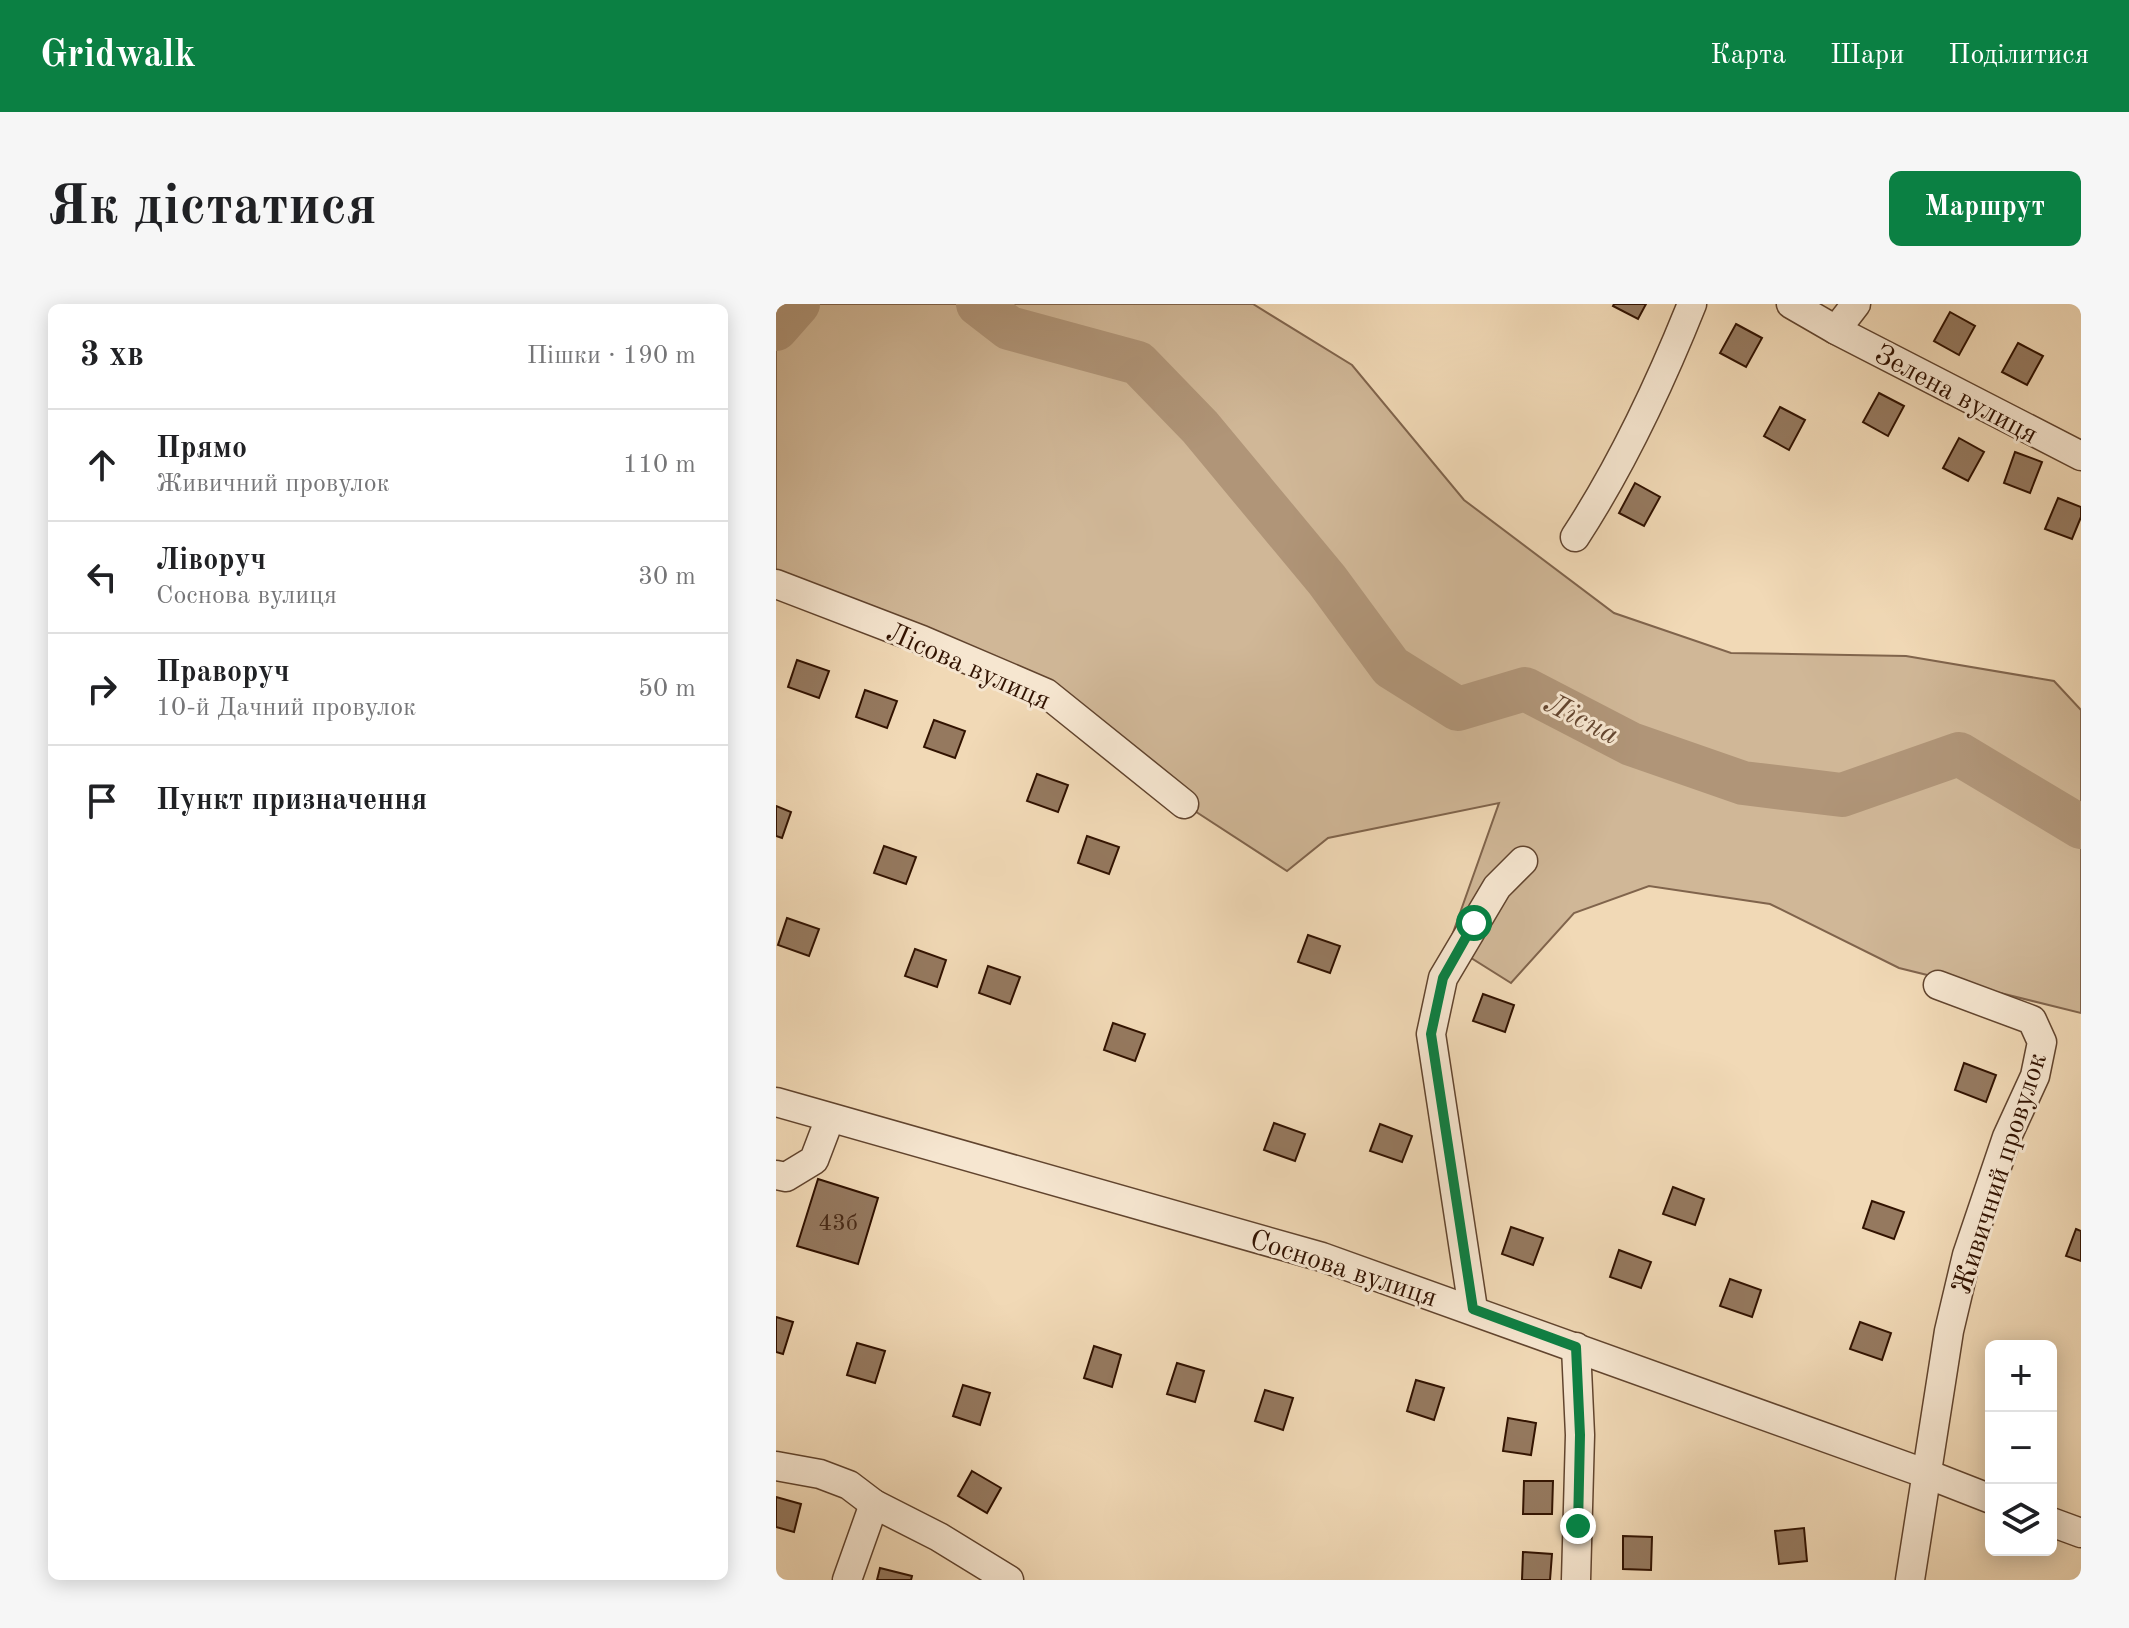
<!DOCTYPE html>
<html lang="uk">
<meta charset="utf-8">
<style>
:root{--surface:#fff;--page:#f6f6f6;--text:#202124;--muted:#757577;--line:#e0e0e0;--accent:#0b8043}
body{margin:0;font-family:"Old Standard TT",serif;background:var(--page);color:var(--text)}
.controls{position:absolute;right:24px;bottom:24px;display:grid;overflow:hidden;border-radius:12px;box-shadow:0 4px 20px #0003}
.controls button{width:72px;height:72px;display:grid;place-items:center;padding:0;border:0;border-bottom:2px solid var(--line);background:var(--surface);color:var(--text);font:40px sans-serif}
.stop{position:absolute;width:24px;height:24px;margin:-18px;border:6px solid #0b8043;border-radius:50%;background:#fff}
.stop.end{background:#0b8043;border-color:#fff;box-shadow:0 2px 8px #0008}
.list{margin:0;padding:0;list-style:none}
h2{display:flex;justify-content:space-between;align-items:center;height:104px;margin:0;padding:0 32px;font-size:34px}
h2 small{font-size:26px;font-weight:400;color:var(--muted)}
.list li{display:grid;grid-template-columns:52px 1fr auto;gap:24px;align-items:center;box-sizing:border-box;height:112px;padding:0 32px;border-top:2px solid var(--line)}
.list b{display:block;font-size:30px;white-space:nowrap}
.list p{margin:0;font-size:26px;white-space:nowrap;color:var(--muted)}
.list em{font-size:26px;font-style:normal;color:var(--muted)}
.icon{flex:none;width:44px;height:44px;fill:none;stroke:currentColor;stroke-width:2;stroke-linecap:round;stroke-linejoin:round}
.map{position:relative;flex:none;width:1305px;height:1276px;overflow:hidden;border-radius:12px}
header{display:flex;align-items:center;gap:48px;box-sizing:border-box;height:112px;padding:0 40px;background:var(--accent);color:#fff}
header strong{font-size:38px}
nav{display:flex;gap:44px;margin-inline-start:auto;font-size:28px}
.intro{display:flex;align-items:center;justify-content:space-between;box-sizing:border-box;height:192px;padding:0 48px}
h1{margin:0;font-size:56px}
.button{padding:20px 36px;border-radius:12px;background:var(--accent);color:#fff;font-size:28px;font-weight:700}
main{display:flex;gap:48px;padding:0 48px}
aside{flex:1;background:var(--surface);border-radius:12px;box-shadow:0 4px 20px #0003}
.map>svg:first-child{display:block}
.green{fill:#d0b797;stroke:#80644c;stroke-width:2}
.lines{fill:none;stroke-linecap:round;stroke-linejoin:round}
.river{stroke:#b09578;stroke-width:44}
.building{fill:#95795f;stroke:#311200;stroke-width:2}
.minor-casing{stroke:#61442e;stroke-width:31}
.minor{stroke:#f6e6d0;stroke-width:28}
.route{stroke:#0b8043;stroke-width:10}
.labels{text-anchor:middle;stroke-width:6;stroke-linejoin:round;paint-order:stroke}
.number-label{font-size:24px;fill:#4a2c18}
.street-label{font-size:28px;fill:#311200;stroke:#f6e6d0}
.water-label{font-size:30px;font-style:italic;fill:#644630;stroke:#f6e6d0}
</style>
<header>
<strong>Gridwalk</strong>
<nav><a>Карта</a><a>Шари</a><a>Поділитися</a></nav>
</header>
<div class="intro"><h1>Як дістатися</h1><a class="button">Маршрут</a></div>
<main>
<aside>
<h2>3 хв<small>Пішки · 190 m</small></h2>
<ul class="list">
<li><svg class="icon" aria-label="ahead" viewBox="0 0 24 24"><path d="M12 20V5M6 11l6-6 6 6"/></svg><div><b>Прямо</b><p>Живичний провулок</p></div><em>110 m</em></li>
<li><svg class="icon" aria-label="left" viewBox="0 0 24 24"><path d="M17 20v-9H6M10 6l-5 5 5 5"/></svg><div><b>Ліворуч</b><p>Соснова вулиця</p></div><em>30 m</em></li>
<li><svg class="icon" aria-label="right" viewBox="0 0 24 24"><path d="M7 20v-9h11M14 6l5 5-5 5"/></svg><div><b>Праворуч</b><p>10-й Дачний провулок</p></div><em>50 m</em></li>
<li><svg class="icon" aria-label="arrive" viewBox="0 0 24 24"><path d="M6 21V4h12l-3 4 3 4H6"/></svg><div><b>Пункт призначення</b></div></li>
</ul>
</aside>
<div class="map">
<svg width="1305" height="1276" viewBox="0 0 1305 1276">
<rect width="100%" height="100%" fill="#f1d9b6"/>
<filter id="stains"><feTurbulence type="fractalNoise" baseFrequency=".0025" numOctaves="4"/><feColorMatrix values="0 0 0 0 .2 0 0 0 0 .09 0 0 0 0 .02 0 0 0 .5 -.17"/></filter>
<radialGradient id="worn" r=".72"><stop offset=".6" stop-color="#630" stop-opacity="0"/><stop offset="1" stop-color="#630" stop-opacity=".3"/></radialGradient>
<polygon class="green" points="0,0 477,0 576,61 688,196 838,309 955,349 1130,352 1278,377 1305,406 1305,709 1123,664 994,600 873,582 798,609 735,679 673,640 723,499 552,534 511,567 408,500 270,389 0,280"/>
<g class="lines">
<g class="river">
<polyline points="202,0 233,24 362,59 424,123 551,276 615,363 682,405 749,385 855,440 967,479 1066,491 1183,450 1305,523"/>
<polyline points="0,25 22,0"/>
</g>
</g>
<g class="building">
<polygon points="838,0 870,0 862,15 837,2"/>
<polygon points="1174,8 1199,22 1183,51 1158,37"/>
<polygon points="960,20 986,34 970,63 944,49"/>
<polygon points="1242,39 1267,52 1251,81 1226,68"/>
<polygon points="1103,89 1128,102 1112,132 1087,118"/>
<polygon points="1004,103 1029,116 1013,146 988,132"/>
<polygon points="1183,134 1208,148 1192,177 1167,164"/>
<polygon points="1239,148 1266,158 1254,189 1228,179"/>
<polygon points="859,179 884,193 868,222 843,209"/>
<polygon points="1282,194 1305,203 1305,213 1296,235 1269,225"/>
<polygon points="21,356 53,367 43,394 12,383"/>
<polygon points="89,386 121,397 111,424 80,413"/>
<polygon points="158,416 189,427 179,454 148,443"/>
<polygon points="261,470 292,481 282,508 251,497"/>
<polygon points="0,502 15,508 6,534 0,532"/>
<polygon points="311,532 343,543 333,570 302,559"/>
<polygon points="108,542 140,553 130,580 98,569"/>
<polygon points="11,614 43,625 33,652 2,641"/>
<polygon points="532,631 564,642 554,669 522,658"/>
<polygon points="139,645 170,656 161,683 129,672"/>
<polygon points="212,662 244,673 234,700 203,689"/>
<polygon points="707,690 738,701 729,728 697,717"/>
<polygon points="337,719 369,730 359,757 328,746"/>
<polygon points="1188,759 1220,771 1210,798 1179,786"/>
<polygon points="498,819 529,830 519,857 488,846"/>
<polygon points="604,820 636,832 626,858 594,847"/>
<polygon points="42,875 102,894 82,960 21,942"/>
<polygon points="897,883 928,895 919,921 887,910"/>
<polygon points="1096,897 1128,908 1118,935 1087,924"/>
<polygon points="735,923 767,934 757,961 726,950"/>
<polygon points="1300,925 1305,927 1305,957 1290,952"/>
<polygon points="843,946 875,958 865,984 834,973"/>
<polygon points="954,975 985,986 976,1013 944,1002"/>
<polygon points="0,1013 17,1018 7,1050 0,1048"/>
<polygon points="1084,1018 1115,1029 1106,1056 1074,1045"/>
<polygon points="81,1039 109,1047 99,1079 71,1071"/>
<polygon points="318,1042 345,1051 336,1083 308,1074"/>
<polygon points="401,1059 428,1067 419,1098 391,1090"/>
<polygon points="640,1076 668,1084 658,1116 631,1107"/>
<polygon points="187,1081 214,1089 204,1121 177,1112"/>
<polygon points="489,1086 517,1094 507,1126 479,1117"/>
<polygon points="732,1114 760,1119 755,1151 727,1147"/>
<polygon points="196,1167 225,1184 211,1209 182,1192"/>
<polygon points="748,1177 777,1177 776,1210 747,1210"/>
<polygon points="0,1193 25,1200 18,1228 0,1223"/>
<polygon points="1028,1224 1031,1257 1003,1260 999,1227"/>
<polygon points="847,1232 876,1233 875,1266 847,1265"/>
<polygon points="747,1248 776,1250 774,1276 746,1276"/>
<polygon points="104,1264 136,1272 135,1276 101,1276"/>
</g>
<g class="lines">
<g class="minor-casing">
<g id="minor">
<polyline points="1015,0 1060,26 1305,152"/>
<polyline points="1060,26 1080,0"/>
<path d="M799 233C846 161 884 80 916 0"/>
<polyline points="0,280 146,336 270,389 408,500"/>
<polyline points="0,798 546,953 1151,1170 1215,1195"/>
<polyline points="0,871 10,873 38,856 54,814"/>
<polyline points="697,1005 655,730 667,674 721,583 747,557"/>
<polyline points="800,1043 804,1131 800,1276"/>
<polyline points="0,1162 44,1170 73,1181 98,1200 163,1233 233,1276"/>
<polyline points="1275,1218 1305,1229"/>
<polyline points="71,1276 98,1200"/>
<polyline points="1134,1276 1173,1027 1191,951 1231,833 1259,772 1266,738 1256,716 1162,681"/>
</g>
</g>
<use href="#minor" class="minor"/>
</g>
<g class="lines">
<polyline class="route" points="698,619 667,674 655,730 697,1005 800,1043 804,1131 802,1222"/>
</g>
<g class="labels">
<g class="number-label">
<text x="62" y="926">43б</text>
</g>
<g class="street-label">
<text transform="translate(1181 89) rotate(28)" y="10">Зелена вулиця</text>
<text transform="translate(193 361) rotate(24)" y="10">Лісова вулиця</text>
<text transform="translate(1222 869) rotate(-72)" y="10">Живичний провулок</text>
<text transform="translate(568 963) rotate(18)" y="10">Соснова вулиця</text>
</g>
<g class="water-label">
<text transform="translate(806 414) rotate(27)" y="10">Лісна</text>
</g>
</g>
<rect width="100%" height="100%" filter="url(#stains)"/>
<rect width="100%" height="100%" fill="url(#worn)"/>
</svg>
<div class="controls">
<button>+</button>
<button>−</button>
<button><svg class="icon" aria-label="layers" viewBox="0 0 24 24"><path d="M12 4l9 5-9 5-9-5zM3 14l9 5 9-5"/></svg></button>
</div>
<div class="stop" style="left:698px;top:619px"></div>
<div class="stop end" style="left:802px;top:1222px"></div>
</div>
</main>
